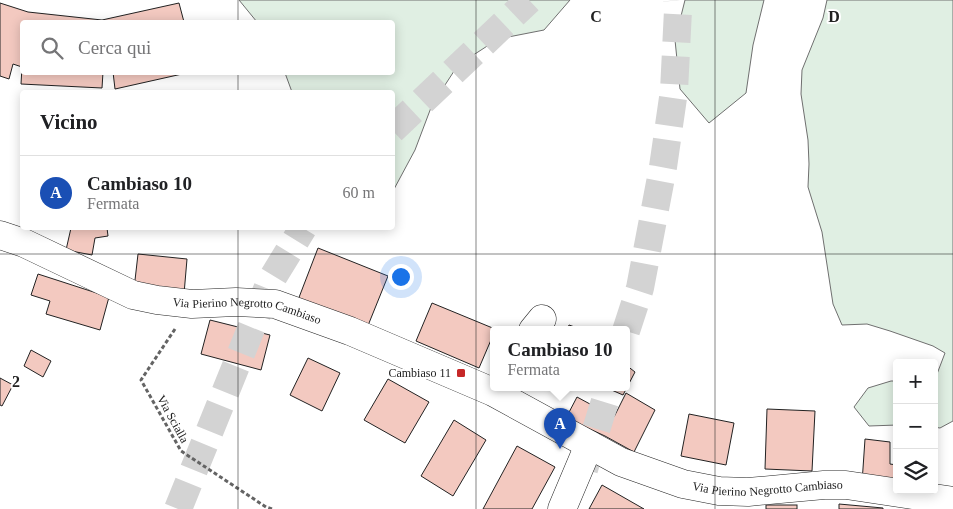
<!DOCTYPE html>
<html lang="it">
<meta charset="utf-8">
<style>
:root{--surface:#fff;--page:#f6f6f6;--text:#202124;--muted:#757577;--line:#e0e0e0;--accent:#b45309}
body{margin:0;font-family:Georgia,serif;background:var(--page);color:var(--text)}
.controls{position:absolute;right:15px;bottom:15px;display:grid;overflow:hidden;border-radius:5px;box-shadow:0 2px 12px #0003}
.controls button{width:45px;height:45px;display:grid;place-items:center;padding:0;border:0;border-bottom:1px solid var(--line);background:var(--surface);color:var(--text);font:25px sans-serif}
.you{position:absolute;left:400px;top:276px;width:18px;height:18px;margin:-12px;border:4px solid #fff;border-radius:50%;background:#1a73e8;box-shadow:0 0 0 8px #1a73e833}
.badge{display:grid;place-items:center;width:32px;height:32px;border-radius:50%;background:var(--accent);color:#fff;font-size:16px;font-weight:700}
.pin{position:absolute;translate:-50% -41px;filter:drop-shadow(0 1px 2px #0008)}
.pin::after{content:'';position:absolute;top:26px;width:18px;height:15px;background:inherit;clip-path:polygon(0 0,100% 0,50% 100%)}
.popup{position:absolute;left:490px;top:326px;width:140px;height:65px;box-sizing:border-box;display:grid;place-content:center;border-radius:5px;background:var(--surface);filter:drop-shadow(0 1px 4px #0005);font-size:16px;white-space:nowrap;color:var(--muted)}
.popup b{font-size:19px;color:var(--text)}
.popup::after{content:'';position:absolute;left:50%;top:100%;margin-left:-10px;border:10px solid transparent;border-top-color:var(--surface)}
.list{margin:0;padding:0;list-style:none}
h2{display:flex;justify-content:space-between;align-items:center;height:65px;margin:0;padding:0 20px;font-size:21px}
h2 small{font-size:16px;font-weight:400;color:var(--muted)}
.list li{display:grid;grid-template-columns:32px 1fr auto;gap:15px;align-items:center;box-sizing:border-box;height:75px;padding:0 20px;border-top:1px solid var(--line)}
.list b{display:block;font-size:19px;white-space:nowrap}
.list p{margin:0;font-size:16px;white-space:nowrap;color:var(--muted)}
.list em{font-size:16px;font-style:normal;color:var(--muted)}
.icon{flex:none;width:28px;height:28px;fill:none;stroke:currentColor;stroke-width:2;stroke-linecap:round;stroke-linejoin:round}
.map{position:relative;flex:none;width:953px;height:509px;overflow:hidden}
.search{position:absolute;background:var(--surface);box-shadow:0 2px 12px #0003;left:20px;top:20px;width:375px;height:55px;display:flex;align-items:center;gap:12px;box-sizing:border-box;padding:0 18px;border-radius:5px;color:var(--muted);font-size:19px}
.panel{position:absolute;background:var(--surface);box-shadow:0 2px 12px #0003;left:20px;top:90px;width:375px;height:140px;border-radius:5px}
.map>svg:first-child{display:block}
.green{fill:#e0efe3;stroke:#6f6f6f}
.building{fill:#f3c9c0;stroke:#222}
.lines{fill:none;stroke-linecap:round;stroke-linejoin:round}
.highway-tunnel{stroke:#d3d3d3;stroke-width:28;stroke-dasharray:28 14;stroke-linecap:butt}
.minor-casing{stroke:#222;stroke-width:29}
.path{stroke:#646464;stroke-width:3;stroke-dasharray:4 2.5;stroke-linecap:butt}
.minor{stroke:#fff;stroke-width:28}
.grid{fill:none;stroke:#222;stroke-width:1;stroke-opacity:0.55}
.poi-dot{fill:#c62828;stroke:#fff;stroke-width:2}
.labels{text-anchor:middle;stroke-width:4;stroke-linejoin:round;paint-order:stroke}
.street-label{font-size:12px;fill:#222;stroke:#fff}
.poi-label{font-size:12px;fill:#222;stroke:#fff;text-anchor:end}
.grid-label{font-size:16px;text-anchor:middle;font-weight:bold;fill:#222;stroke:#fff;stroke-width:4;stroke-linejoin:round;paint-order:stroke}
</style>
<div class="map">
<svg width="953" height="509" viewBox="0 0 953 509">
<rect width="100%" height="100%" fill="#fff"/>
<g class="green">
<polygon points="239,0 570,0 544,30 498,39 458,65 432,105 415,150 393,191 392,92 292,92 285,73 392,72 392,22 257,22"/>
<polygon points="685,0 764,0 753,45 746,93 709,123 680,89 675,40"/>
<polygon points="827,0 953,0 953,421 940,428 934,427 934,375 937,374 945,353 933,346 890,331 867,324 842,325 833,304 822,232 808,187 809,164 808,140 801,94 802,70 823,18"/>
<polygon points="891,381 897,381 897,425 869,426 854,407 868,388"/>
</g>
<g class="building">
<polygon points="0,3 28,12 102,20 179,3 184,22 22,22 22,67 13,64 9,79 0,76"/>
<polygon points="22,67 22,72 103,72 102,88 21,84"/>
<polygon points="113,72 191,72 115,89"/>
<polygon points="71,228 107,228 108,236 95,238 92,255 66,250"/>
<polygon points="318,248 388,276 367,328 298,300"/>
<polygon points="138,254 187,259 184,294 134,289"/>
<polygon points="38,274 109,297 100,330 46,314 50,301 31,295"/>
<polygon points="432,303 495,329 494,330 494,333 479,368 416,341"/>
<polygon points="210,320 270,335 261,370 201,354"/>
<polygon points="569,325 583,330 567,330"/>
<polygon points="31,350 51,361 43,377 24,366"/>
<polygon points="308,358 340,373 322,411 290,395"/>
<polygon points="626,365 635,372 623,395 607,388 626,388"/>
<polygon points="0,378 13,385 2,406 0,405"/>
<polygon points="388,379 429,402 405,443 364,420"/>
<polygon points="626,393 655,410 634,452 605,436 566,418 577,397 614,417"/>
<polygon points="767,409 815,411 812,471 765,469"/>
<polygon points="689,414 734,423 726,465 681,456"/>
<polygon points="454,420 486,440 453,496 421,476"/>
<polygon points="865,439 890,442 890,464 897,465 897,488 862,483"/>
<polygon points="517,446 555,467 532,509 483,509"/>
<polygon points="602,485 644,509 589,509"/>
<polygon points="839,504 883,508 883,509 839,509"/>
<rect x="766" y="505" width="31" height="4"/>
</g>
<g class="lines">
<g class="highway-tunnel">
<polyline points="392,130 529,0"/>
<polyline points="626,331 640,288 663,167 674,91 678,10 677,0"/>
<polyline points="584,469 609,388"/>
<polyline points="178,509 270,282 303,228"/>
</g>
<g class="minor-casing">
<g id="minor">
<path id="s1" d="M0 235 24 243 133 295 157 300 192 304 236 302 275 304 350 331 493 392 621 462 683 484 719 491 748 492 824 485H846L953 501"/>
<polyline points="533,330 542,319"/>
<polyline points="562,509 589,445"/>
</g>
</g>
<polyline class="path" points="175,329 141,380 181,451 266,507 272,509"/>
<use href="#minor" class="minor"/>
</g>
<path class="grid" d="M238 0V22M476 0V509M715 0V509M238 72V92M238 228V509M0 254H953"/>
<rect class="poi-dot" x="456" y="368" width="10" height="10" rx="2.5"/>
<g class="labels">
<g class="street-label">
<text dy="4" stroke="none"><textPath href="#s1" startOffset="262">Via Pierino Negrotto Cambiaso</textPath></text>
<text transform="translate(173 419) rotate(61)" y="4">Via Scialla</text>
<text dy="4" stroke="none"><textPath href="#s1" startOffset="821">Via Pierino Negrotto Cambiaso</textPath></text>
</g>
<g class="poi-label">
<text x="451" y="377">Cambiaso 11</text>
</g>
</g>
<g class="grid-label">
<text x="596" y="22">C</text>
<text x="834" y="22">D</text>
<text x="16" y="387">2</text>
</g>
</svg>
<div class="controls">
<button>+</button>
<button>−</button>
<button><svg class="icon" aria-label="layers" viewBox="0 0 24 24"><path d="M12 4l9 5-9 5-9-5zM3 14l9 5 9-5"/></svg></button>
</div>
<div class="you"></div>
<div class="pin badge" style="left:560px;top:449px;background:#1a4fb4">A</div>
<div class="popup"><b>Cambiaso 10</b>Fermata</div>
<div class="search"><svg class="icon" aria-label="search" viewBox="0 0 24 24"><circle cx="10" cy="10" r="6"/><path d="M15 15l6 6"/></svg>Cerca qui</div>
<section class="panel">
<h2>Vicino<small></small></h2>
<ul class="list">
<li><span class="badge" style="background:#1a4fb4">A</span><div><b>Cambiaso 10</b><p>Fermata</p></div><em>60 m</em></li>
</ul>
</section>
</div>
